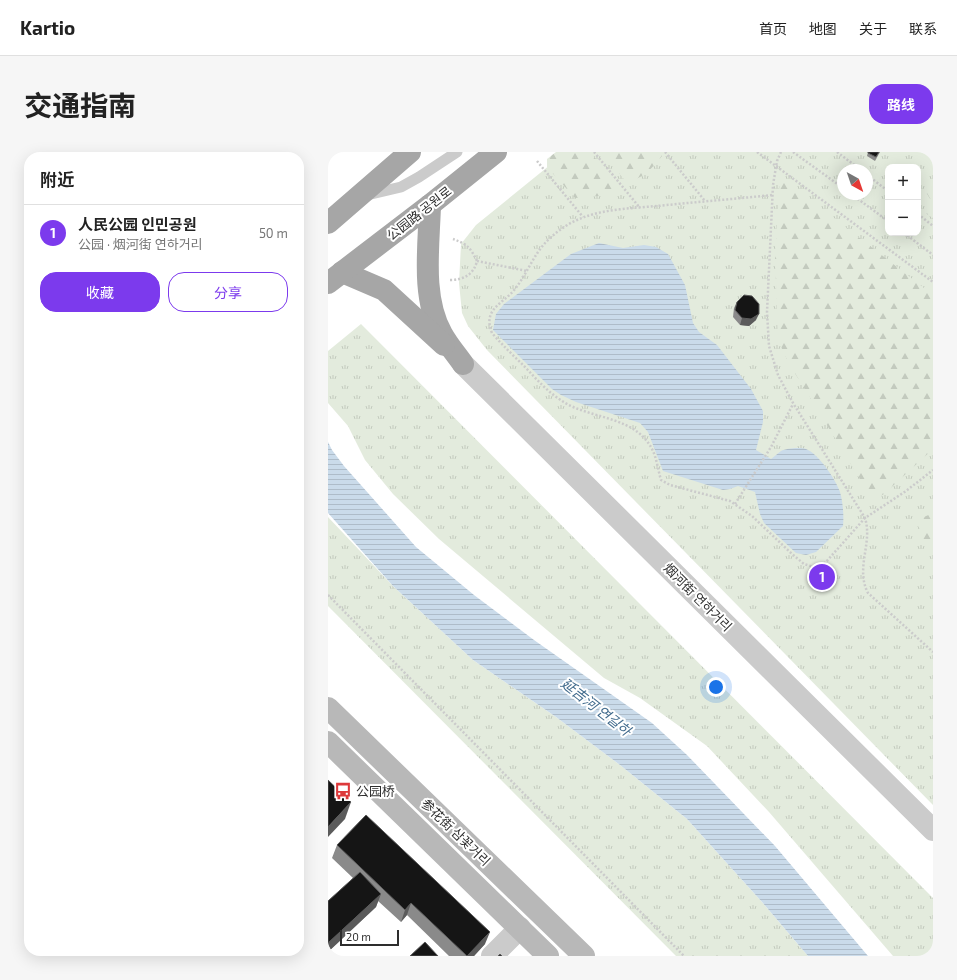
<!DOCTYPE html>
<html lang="zh">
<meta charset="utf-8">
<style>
:root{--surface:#fff;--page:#f6f6f6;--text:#222;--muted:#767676;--line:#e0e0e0;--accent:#7c3aed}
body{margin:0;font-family:"Exo 2","Noto Sans SC","Noto Sans KR",sans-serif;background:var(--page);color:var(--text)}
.controls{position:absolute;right:12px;top:12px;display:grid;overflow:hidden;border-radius:8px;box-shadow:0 4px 16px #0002}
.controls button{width:36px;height:36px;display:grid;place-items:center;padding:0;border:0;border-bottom:1px solid var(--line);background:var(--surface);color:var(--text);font:20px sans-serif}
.compass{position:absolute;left:509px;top:12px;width:36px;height:36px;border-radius:50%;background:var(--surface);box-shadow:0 4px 16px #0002;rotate:140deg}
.scale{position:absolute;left:12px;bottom:10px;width:59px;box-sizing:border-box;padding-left:4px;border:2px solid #2e2e2e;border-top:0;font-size:11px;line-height:14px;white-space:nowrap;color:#2e2e2e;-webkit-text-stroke:3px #fff;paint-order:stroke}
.you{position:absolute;left:388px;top:535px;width:14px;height:14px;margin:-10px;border:3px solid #fff;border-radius:50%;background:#1a73e8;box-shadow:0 0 0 6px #1a73e833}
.badge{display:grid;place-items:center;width:26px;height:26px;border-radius:50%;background:var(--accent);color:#fff;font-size:13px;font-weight:700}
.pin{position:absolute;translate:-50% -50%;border:2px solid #fff;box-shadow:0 1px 4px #0006}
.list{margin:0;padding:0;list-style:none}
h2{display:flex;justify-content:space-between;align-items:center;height:52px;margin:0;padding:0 16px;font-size:17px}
h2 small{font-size:13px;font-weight:400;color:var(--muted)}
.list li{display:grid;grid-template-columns:26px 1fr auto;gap:12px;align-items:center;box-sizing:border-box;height:56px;padding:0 16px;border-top:1px solid var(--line)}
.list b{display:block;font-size:15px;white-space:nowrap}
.list p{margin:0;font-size:13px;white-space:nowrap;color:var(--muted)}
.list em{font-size:13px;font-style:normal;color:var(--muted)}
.actions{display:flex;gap:8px;padding:12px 16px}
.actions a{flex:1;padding:9px 0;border:1px solid var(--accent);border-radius:16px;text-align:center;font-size:14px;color:var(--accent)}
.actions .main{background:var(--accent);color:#fff}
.map{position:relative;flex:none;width:605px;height:804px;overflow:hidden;border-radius:16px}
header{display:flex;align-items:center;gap:24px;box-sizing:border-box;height:56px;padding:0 20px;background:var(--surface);border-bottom:1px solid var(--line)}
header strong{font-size:19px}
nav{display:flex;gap:22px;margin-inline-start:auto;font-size:14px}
.intro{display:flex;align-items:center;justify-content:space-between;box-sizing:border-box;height:96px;padding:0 24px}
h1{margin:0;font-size:28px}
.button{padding:10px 18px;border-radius:16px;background:var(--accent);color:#fff;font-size:14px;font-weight:700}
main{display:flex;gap:24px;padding:0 24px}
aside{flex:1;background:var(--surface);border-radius:16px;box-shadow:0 4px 16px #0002}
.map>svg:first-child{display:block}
.grass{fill:url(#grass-tufts);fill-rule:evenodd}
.forest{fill:url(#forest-firs)}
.water{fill:url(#water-rules)}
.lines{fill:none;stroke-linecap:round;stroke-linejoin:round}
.path{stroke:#cbcbcb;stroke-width:2.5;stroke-dasharray:2 2;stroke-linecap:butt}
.service{stroke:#cbcbcb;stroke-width:11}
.minor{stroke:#cbcbcb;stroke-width:22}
.tertiary{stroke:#cbcbcb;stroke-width:22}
.secondary{stroke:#b8b8b8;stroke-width:22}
.primary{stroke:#a6a6a6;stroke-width:22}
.wall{fill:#8a8a8a}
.shaded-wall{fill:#5b5b5b}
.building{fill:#151515;stroke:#5b5b5b}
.labels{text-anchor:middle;stroke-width:4;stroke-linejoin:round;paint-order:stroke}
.street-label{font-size:13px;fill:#2e2e2e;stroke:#fff}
.poi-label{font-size:13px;fill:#2e2e2e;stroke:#fff;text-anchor:start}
.water-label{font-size:14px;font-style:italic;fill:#406a8c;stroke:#fff}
</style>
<header>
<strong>Kartio</strong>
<nav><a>首页</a><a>地图</a><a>关于</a><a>联系</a></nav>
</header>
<div class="intro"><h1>交通指南</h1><a class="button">路线</a></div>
<main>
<aside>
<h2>附近<small></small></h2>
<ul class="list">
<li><span class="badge">1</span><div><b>人民公园 인민공원</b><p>公园 · 烟河街 연하거리</p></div><em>50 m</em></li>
</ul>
<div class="actions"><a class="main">收藏</a><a>分享</a></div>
</aside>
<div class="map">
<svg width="605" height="804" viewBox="0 0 605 804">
<defs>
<pattern id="grass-tufts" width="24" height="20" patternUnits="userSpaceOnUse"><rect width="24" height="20" fill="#e3ebdd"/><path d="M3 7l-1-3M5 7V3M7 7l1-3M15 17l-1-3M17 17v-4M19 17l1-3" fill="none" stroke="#c3cabe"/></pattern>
<pattern id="forest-firs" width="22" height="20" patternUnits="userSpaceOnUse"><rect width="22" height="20" fill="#e3ebdd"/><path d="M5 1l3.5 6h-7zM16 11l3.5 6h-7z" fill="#c3cabe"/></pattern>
<pattern id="water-rules" width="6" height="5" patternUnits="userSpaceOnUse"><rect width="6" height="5" fill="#cadbea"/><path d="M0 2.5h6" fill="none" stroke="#aebcc9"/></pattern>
</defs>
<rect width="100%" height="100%" fill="#fff"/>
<g class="grass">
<path d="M238 0H605V653L159 198 140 174 134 161 131 131 133 92 148 73ZM560 15H590V81H560ZM515 18H539V42H515Z"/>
<polygon points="33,172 605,746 605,804 565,804 441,660 379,594 312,546 276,526 111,387 65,342 37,308 20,274 0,251 0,199"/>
<polygon points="0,365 65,434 145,508 228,565 292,613 359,667 434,750 480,804 348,804 0,454"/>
</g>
<g class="forest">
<polygon points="228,0 262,0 292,36 281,43 247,46 219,15 219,7"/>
<path d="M274 0H330L334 4C324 17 314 26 299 31Z"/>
<polygon points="452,24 605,143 605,297 556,342 545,348 460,210 450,188 447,104"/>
<polygon points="605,28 605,66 594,59 604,50 596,37"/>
<polygon points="605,361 605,400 593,388 589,368"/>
</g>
<g class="water">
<path d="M271 91 295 96 316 93 328 95 340 102 357 133 365 171 371 180 389 193 423 237 435 259V270L428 298 443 307C447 304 450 301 453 299 459 296 472 295 478 297 491 302 508 328 512 340 515 351 516 364 515 374L488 400 478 403 468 401 436 371 432 362 427 340 410 334 402 337 395 338 335 319 320 280 312 271 248 250 233 243 224 237 165 178 168 162 176 152 243 102Z"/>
<polygon points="0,290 4,298 16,314 88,395 146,443 206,488 324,571 359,603 447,694 540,804 480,804 434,750 359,667 292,613 228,565 145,508 65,434 0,361"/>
</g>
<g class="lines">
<g class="path">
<polyline points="266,0 312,56"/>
<polyline points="337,0 377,49"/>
<polyline points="429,0 605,130"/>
<path d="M453 0 449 9 445 33 439 160 441 194 450 223 465 251 537 366C545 391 527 416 540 441L605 500"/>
<polyline points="465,0 515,36"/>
<polyline points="509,0 533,18"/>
<polyline points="209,9 255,65"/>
<polyline points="539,23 560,39"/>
<polyline points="523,42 560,69"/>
<path d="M444 43C406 47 368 50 329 54 306 56 276 57 254 66 242 70 231 78 221 87 206 101 199 122 187 137 175 152 154 157 164 181 175 194 187 205 198 216 209 228 220 240 234 249 263 268 308 263 325 299 329 308 330 318 333 328L342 333 402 349 424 364 464 402 476 412 489 416 498 410 537 366 578 339 605 318"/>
<polyline points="590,62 605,74"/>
<polyline points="576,81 605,103"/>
<polyline points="149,109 199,119"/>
<path d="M122 128C136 128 146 122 149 109 142 95 139 92 125 87"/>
<polyline points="407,352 443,295 465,252"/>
<polyline points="0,443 356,804"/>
</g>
<polyline class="service" points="39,43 73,35 91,25 129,0"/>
<polyline class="minor" points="164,804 192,776"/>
<polyline class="tertiary" points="135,212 605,678"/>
<g class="secondary">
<polyline points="0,556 256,804"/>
<polyline points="0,590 220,804"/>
</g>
<g class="primary">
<path d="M102 53C101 93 93 146 114 182 120 193 128 202 135 212"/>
<polyline points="0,71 82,0"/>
<polyline points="14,120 56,138 116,193"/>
<polyline points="0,131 102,53 168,0"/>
</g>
</g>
<g class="wall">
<polygon points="540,0 552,0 547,9 539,4"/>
<polygon points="409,150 428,168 421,174 412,173 405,165 406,156"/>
<polygon points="9,693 157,792 146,804 121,804 79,763 73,770 50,749 48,755 0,800 0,749 25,726 4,706"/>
</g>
<g class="shaded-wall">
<polygon points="431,162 428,168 421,174 412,173 414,166"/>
<polygon points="23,650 17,667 0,685 0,675"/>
<polygon points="53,742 48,755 0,800 0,791"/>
<polygon points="83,751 79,763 73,770 77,758"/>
<polygon points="162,780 157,792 146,804 139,804"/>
</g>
<g class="building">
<polygon points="540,0 551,0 548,5 540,1"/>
<polygon points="416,143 424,144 431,152 431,162 423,167 414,166 407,158 409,150"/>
<polygon points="0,628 23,650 0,675"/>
<polygon points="38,663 162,780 139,804 83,751 77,758 9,693"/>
<polygon points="32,720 53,742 0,791 0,749"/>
<polygon points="97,790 110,804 82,804"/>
<polygon points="172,802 174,804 170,804"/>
</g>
<defs>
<g id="bus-bare" transform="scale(1.38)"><path d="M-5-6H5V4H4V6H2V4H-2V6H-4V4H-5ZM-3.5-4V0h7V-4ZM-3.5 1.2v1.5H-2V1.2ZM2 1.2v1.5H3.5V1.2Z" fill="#dd393b" stroke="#fff" stroke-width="2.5" paint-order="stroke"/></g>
</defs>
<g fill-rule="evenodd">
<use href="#bus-bare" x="15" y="639"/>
</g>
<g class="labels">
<g class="street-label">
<text transform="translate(91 61) rotate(-38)" y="5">公园路 공원로</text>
<text transform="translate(370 445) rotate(45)" y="5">烟河街 연하거리</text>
<text transform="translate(128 680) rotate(44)" y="5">参花街 삼꽃거리</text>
</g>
<g class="poi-label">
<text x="28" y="644">公园桥</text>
</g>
<g class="water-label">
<text transform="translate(268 555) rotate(38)" y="5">延吉河 연길하</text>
</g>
</g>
</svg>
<div class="controls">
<button>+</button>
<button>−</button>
</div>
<svg class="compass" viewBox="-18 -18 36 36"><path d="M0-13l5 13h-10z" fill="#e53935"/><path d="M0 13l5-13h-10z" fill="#767676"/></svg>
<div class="scale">20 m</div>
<div class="you"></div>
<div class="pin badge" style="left:494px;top:425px">1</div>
</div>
</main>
